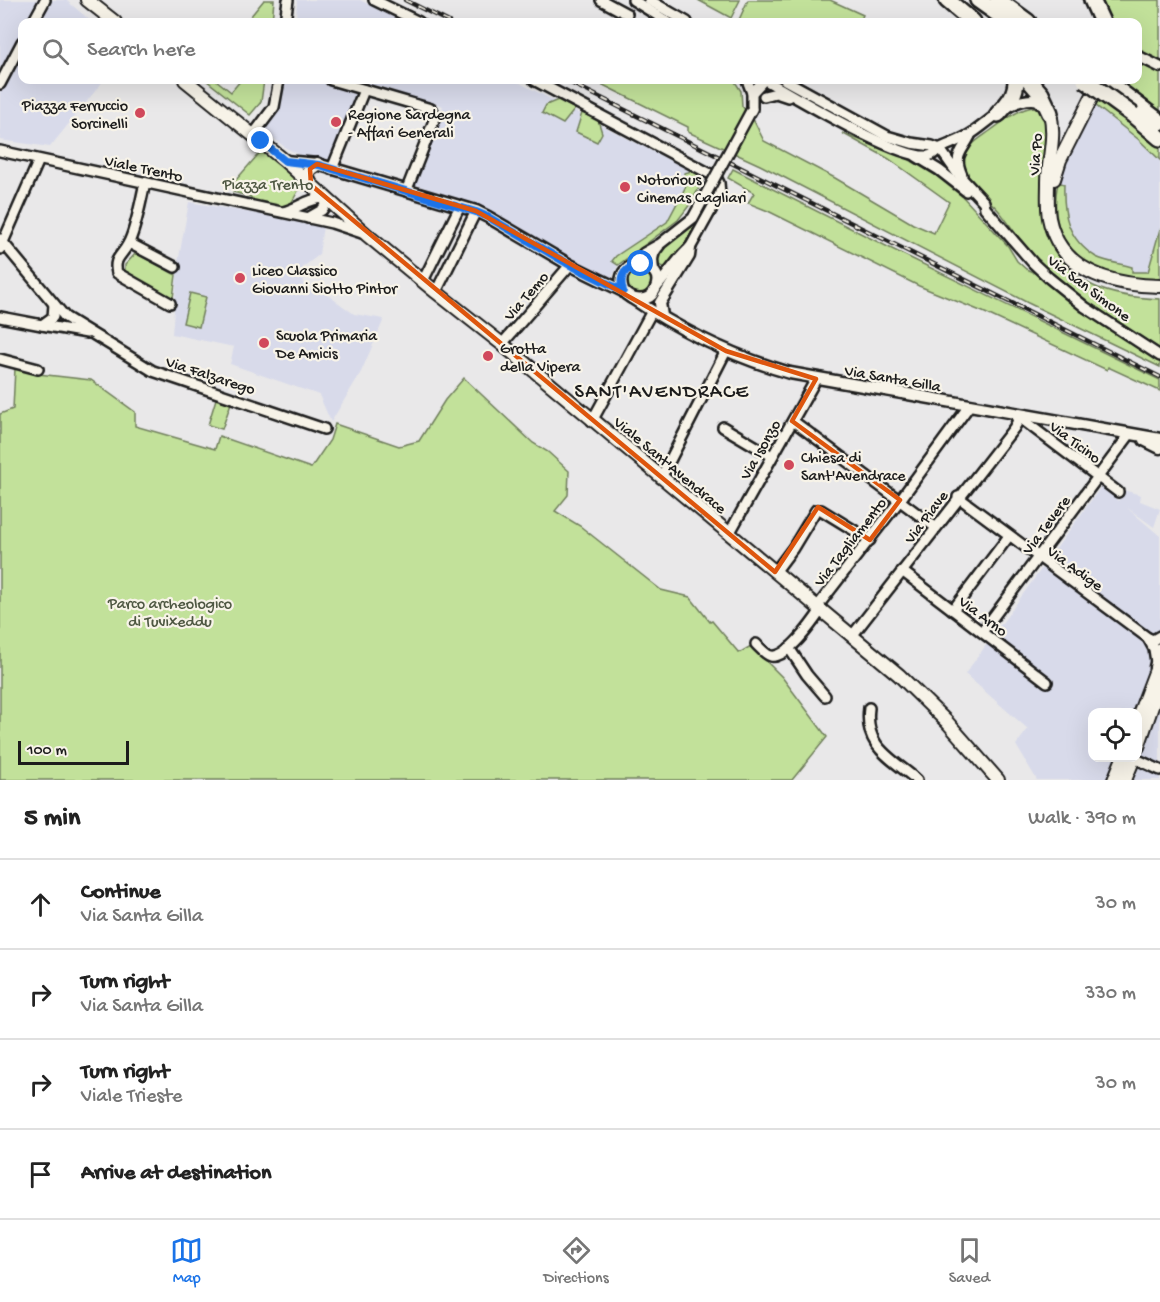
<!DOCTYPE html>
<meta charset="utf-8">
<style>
:root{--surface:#fff;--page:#f2f2f2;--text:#222;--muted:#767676;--line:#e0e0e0;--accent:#1a73e8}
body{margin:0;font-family:"Gochi Hand",sans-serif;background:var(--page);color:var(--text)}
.controls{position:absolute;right:18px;bottom:18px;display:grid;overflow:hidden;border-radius:12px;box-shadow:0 6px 24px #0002}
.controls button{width:54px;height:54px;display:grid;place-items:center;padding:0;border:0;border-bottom:2px solid var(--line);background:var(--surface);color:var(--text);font:30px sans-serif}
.scale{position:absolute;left:18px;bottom:15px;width:111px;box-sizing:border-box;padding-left:6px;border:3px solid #1c1c1c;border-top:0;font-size:16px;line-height:21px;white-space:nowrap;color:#1c1c1c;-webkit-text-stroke:4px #f7f3e8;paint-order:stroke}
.stop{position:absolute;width:18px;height:18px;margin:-14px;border:4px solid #1a73e8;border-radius:50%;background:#fff}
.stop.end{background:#1a73e8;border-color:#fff;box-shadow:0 2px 6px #0008}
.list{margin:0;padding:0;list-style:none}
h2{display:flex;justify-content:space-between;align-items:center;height:78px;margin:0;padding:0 24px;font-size:26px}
h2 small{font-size:20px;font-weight:400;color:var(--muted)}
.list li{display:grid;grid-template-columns:39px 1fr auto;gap:18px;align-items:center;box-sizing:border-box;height:90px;padding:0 24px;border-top:2px solid var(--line)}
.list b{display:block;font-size:22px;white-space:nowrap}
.list p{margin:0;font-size:20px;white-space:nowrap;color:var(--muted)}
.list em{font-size:20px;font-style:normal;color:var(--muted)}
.icon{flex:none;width:33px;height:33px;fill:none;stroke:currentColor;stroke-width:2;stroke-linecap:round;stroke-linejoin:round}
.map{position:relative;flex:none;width:1160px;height:780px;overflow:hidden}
.search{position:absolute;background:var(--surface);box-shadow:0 6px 24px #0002;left:18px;right:18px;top:18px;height:66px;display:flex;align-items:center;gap:15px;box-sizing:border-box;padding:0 21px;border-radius:12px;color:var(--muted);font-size:22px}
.sheet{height:438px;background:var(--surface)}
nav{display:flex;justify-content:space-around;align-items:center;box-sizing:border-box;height:84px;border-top:2px solid var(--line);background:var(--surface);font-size:16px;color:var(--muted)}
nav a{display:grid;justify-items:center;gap:3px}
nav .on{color:var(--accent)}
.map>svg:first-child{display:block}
.built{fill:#d8daea;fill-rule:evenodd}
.green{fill:#c2e19a;stroke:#6f7e5b;stroke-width:1.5}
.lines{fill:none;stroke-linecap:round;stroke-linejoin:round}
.minor-casing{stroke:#1c1c1c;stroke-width:14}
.tertiary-casing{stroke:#1c1c1c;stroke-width:15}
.secondary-casing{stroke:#1c1c1c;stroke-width:16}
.trunk-casing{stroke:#1c1c1c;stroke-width:20}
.minor{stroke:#f7f3e8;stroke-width:9}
.tertiary{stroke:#f7f3e8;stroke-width:10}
.secondary{stroke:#f7f3e8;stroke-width:12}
.trunk{stroke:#f7f3e8;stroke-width:15}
.rail-casing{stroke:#1c1c1c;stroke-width:4.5}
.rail{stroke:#f7f3e8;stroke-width:2;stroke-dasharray:7;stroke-linecap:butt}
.minor-bridge-casing{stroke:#1c1c1c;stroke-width:14;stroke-linecap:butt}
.trunk-bridge-casing{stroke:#1c1c1c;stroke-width:20;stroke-linecap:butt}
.minor-bridge{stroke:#f7f3e8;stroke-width:9}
.trunk-bridge{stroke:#f7f3e8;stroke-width:15}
.route{stroke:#1a73e8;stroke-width:8}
.marked{fill:none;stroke:#de560d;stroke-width:4.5;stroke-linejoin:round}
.poi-dot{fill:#d1495b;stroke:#f7f3e8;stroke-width:2}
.labels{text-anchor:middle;stroke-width:4.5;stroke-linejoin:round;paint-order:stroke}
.poi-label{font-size:16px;fill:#1c1c1c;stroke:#f7f3e8;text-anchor:start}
.street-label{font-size:16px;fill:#1c1c1c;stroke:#f7f3e8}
.park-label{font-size:16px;fill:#4e5742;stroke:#f7f3e8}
.quarter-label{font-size:20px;letter-spacing:1.5px;fill:#1c1c1c;stroke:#f7f3e8}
</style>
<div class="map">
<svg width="1160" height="780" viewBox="0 0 1160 780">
<rect width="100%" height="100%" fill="#e9e8e9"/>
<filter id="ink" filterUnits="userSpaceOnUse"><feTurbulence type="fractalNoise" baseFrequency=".0167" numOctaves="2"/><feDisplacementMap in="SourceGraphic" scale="12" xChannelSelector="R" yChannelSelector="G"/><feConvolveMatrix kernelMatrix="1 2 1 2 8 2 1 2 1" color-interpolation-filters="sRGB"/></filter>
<g filter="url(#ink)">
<g class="built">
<polygon points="0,0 66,0 92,22 22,22 22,80 104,80 50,147 0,140"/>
<polygon points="297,0 360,0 404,22 296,22"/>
<polygon points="288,80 514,80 704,178 691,203 678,220 618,265 611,280 471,205 414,184 443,106 366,83 338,162 308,159 286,148 262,129"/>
<polygon points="1095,105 1138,139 1160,160 1160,283 1135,281 1065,241 1059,230 1056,220 1056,191 1064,163"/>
<polygon points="189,202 323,225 319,255 303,267 304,290 322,291 354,314 384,319 361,372 331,422 319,395 230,364 234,347 172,334 178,263"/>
<path d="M1103 484 1118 501 1123 490 1141 495 1140 501 1160 509 1154 527 1126 507 1160 536V780H1037L1016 745 1028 729 965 674ZM1092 712H1138V758H1092Z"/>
</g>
<g class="green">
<polygon points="264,0 274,0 272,22 246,22"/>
<polygon points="698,0 740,0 731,18"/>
<polygon points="748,0 830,0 863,15 860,22 738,22"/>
<polygon points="1098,0 1160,0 1160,63 1138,53 1138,22 1108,22"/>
<polygon points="1138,60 1160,72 1160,160 1138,139 1095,105 1105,80 1138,80"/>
<polygon points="206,80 216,80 231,92 241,80 264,80 261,102 250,115"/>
<polygon points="593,80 734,80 741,91 742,106 754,121 764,141 835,178 913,224 934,233 949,202 889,159 842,133 905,157 935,175 964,198 1008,246 1017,261 1026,269 1037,274 1080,309 1160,361 1160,367 1028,303 760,165 688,132 688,127"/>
<polygon points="558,100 575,109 563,124 542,113 546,105"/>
<path d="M1034 107 1041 111 1049 126V237C1070 287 1110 297 1160 299V351C1118 323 1074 297 1038 262 1022 247 1013 227 999 211 986 196 965 184 963 165 961 149 979 139 990 131 1004 121 1017 109 1034 107Z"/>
<polygon points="582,113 598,120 602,133 597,142 576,132"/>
<polygon points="263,149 302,184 288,209 251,202 251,197 233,192 235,181"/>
<polygon points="733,169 894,250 1160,380 1160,391 1108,367 1107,370 983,312 919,286 768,211 748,203 754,193 728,178"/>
<polygon points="692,171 704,178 691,203 678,220 618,265 612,261 616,256 667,222 686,186 684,173"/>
<path d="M1058 182 1064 184C1063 214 1067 239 1096 257 1106 262 1121 264 1132 267V272H1148L1160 229V283C1138 281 1116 278 1095 270 1090 268 1085 263 1080 259 1057 239 1052 211 1058 182Z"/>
<polygon points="698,220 681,250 668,267 664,267 658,265 657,255 664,247"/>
<polygon points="136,253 176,275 173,298 125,272 125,265"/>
<circle cx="639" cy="282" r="13"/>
<polygon points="190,293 206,297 199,327 183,323"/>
<polygon points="15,368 38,374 91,380 135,412 135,426 215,449 219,436 311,468 330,440 335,424 399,446 419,441 445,400 464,378 533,443 548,452 569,471 568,495 555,511 580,526 661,590 690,597 710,622 712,621 739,653 751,646 782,677 827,737 792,780 0,780 0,414 13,409"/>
<polygon points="216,399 231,403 222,429 208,425"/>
</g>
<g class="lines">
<g class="minor-casing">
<g id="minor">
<polyline points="374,0 419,22"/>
<polyline points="601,0 627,14"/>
<polyline points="633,0 668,22"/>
<polyline points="649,0 687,22"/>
<polyline points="33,22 45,0"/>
<polyline points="285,22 288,0"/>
<polyline points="1138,56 1160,67"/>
<polyline points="331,80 431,109 435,118 407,189"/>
<path d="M534 80 716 177 719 183 720 194 690 248C679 256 667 276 656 288"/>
<polyline points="747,80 752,93"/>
<path d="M765 80C796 97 897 159 928 156 934 155 935 152 939 149 949 144 959 141 969 135 988 124 1011 96 1037 100L1045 107"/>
<polyline points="785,80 887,136 911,143 932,146 940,149"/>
<polyline points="0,84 22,42"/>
<polyline points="764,96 776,93 788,97"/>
<polyline points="752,109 752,93 764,80"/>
<polyline points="253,135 274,107 279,80"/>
<polyline points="940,149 957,173 984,202 985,208 1033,263 1049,278 1085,307 1160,356"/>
<polyline points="0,151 332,223 362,233"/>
<polyline points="916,156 939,170 966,191"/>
<polyline points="332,169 364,90"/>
<path d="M962 175C953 155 962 152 970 136"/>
<path d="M145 183C141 199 136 230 128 244 122 256 113 258 117 273L170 303"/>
<path d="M283 212C298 209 308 198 325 198"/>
<polyline points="308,218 322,210 328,201"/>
<polyline points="0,239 65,317 153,371 324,429"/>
<polyline points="129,243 175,267"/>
<polyline points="0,249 39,160"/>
<polyline points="635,265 644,253 660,244"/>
<path d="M654 272C652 262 651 254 659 246"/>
<polyline points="423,281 460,206"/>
<polyline points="436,292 476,211"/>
<polyline points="0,317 42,325 53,317 54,304"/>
<polyline points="42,325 87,333"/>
<polyline points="502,344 570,265"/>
<polyline points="0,359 38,369"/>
<polyline points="1015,414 1118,492"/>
<polyline points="592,421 652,311"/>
<polyline points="793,421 935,527"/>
<polyline points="723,427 772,456"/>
<polyline points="661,478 726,351"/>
<polyline points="958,497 1148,638 1154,649 1156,662"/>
<polyline points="729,534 816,379"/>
<polyline points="902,571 1047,682"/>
<polyline points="775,572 793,548 816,510 821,510 870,540"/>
<polyline points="817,607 900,500 969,406"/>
<polyline points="953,610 1009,536"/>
<polyline points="982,632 1130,434"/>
<polyline points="852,636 1014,428 1018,421 1015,414"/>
<polyline points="1148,638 1153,640 1160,636"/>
<path d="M756 644C760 648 766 655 771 656 787 659 813 622 821 610"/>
<polyline points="789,648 807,675 825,696"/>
<path d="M869 708C864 747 890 757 917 780"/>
<polyline points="1134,758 1160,770"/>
</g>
</g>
<g class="tertiary-casing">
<g id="tertiary">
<path d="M285 161 317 164 476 211 488 217 570 265 623 291C631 301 648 304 655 290 670 260 611 254 623 291"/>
<path d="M632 298C681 331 734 357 790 373L1160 439"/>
<polyline points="662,316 660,303 689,256 690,248"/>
<polyline points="1144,440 1160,448"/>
<polyline points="1155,667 1160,648"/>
</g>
</g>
<g class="secondary-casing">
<g id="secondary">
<polyline points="87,0 115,22"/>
<polyline points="185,80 285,161 367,235 436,292 502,344 899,675 947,722 998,780"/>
<path d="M1050 113C1056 137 1048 158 1048 182 1048 193 1047 207 1049 218 1060 273 1113 285 1160 286"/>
<polyline points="1054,179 1060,160 1100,81"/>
<polyline points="311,185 307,175 310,169 317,164"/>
<polyline points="1138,717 1160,659"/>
<polyline points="1138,747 1160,683"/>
<polyline points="1114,780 1123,758"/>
<polyline points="1125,780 1134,758"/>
</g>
</g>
<g class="trunk-casing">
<g id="trunk">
<polyline points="947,0 973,22"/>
<polyline points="978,0 1009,22"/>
<polyline points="998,0 1028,22"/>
<polyline points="1092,0 1102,22"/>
<polyline points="1029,80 1041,94 1050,113"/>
<polyline points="1105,80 1160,122"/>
<path d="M998 114C1008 103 1016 95 1016 80"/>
<polyline points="1133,115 1160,138"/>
</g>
</g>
<use href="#minor" class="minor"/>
<use href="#tertiary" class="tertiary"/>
<use href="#secondary" class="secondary"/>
<use href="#trunk" class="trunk"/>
<g class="rail-casing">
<g id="rail">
<polyline points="405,0 449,22"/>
<polyline points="565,80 1160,377"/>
</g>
</g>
<use href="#rail" class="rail"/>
<g class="minor-bridge-casing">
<polyline id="minor-bridge" points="660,244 693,218 752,109"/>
</g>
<g class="trunk-bridge-casing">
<polyline id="trunk-bridge" points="1085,80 1133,115"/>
</g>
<use href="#minor-bridge" class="minor-bridge"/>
<use href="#trunk-bridge" class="trunk-bridge"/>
</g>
</g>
<g class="lines" filter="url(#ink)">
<path class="route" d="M261 141 285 161 319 165 476 212 488 217 570 265 623 291C618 276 626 266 641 264"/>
</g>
<path class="marked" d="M317 164 476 211 726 351 816 379 792 421 900 500 870 540 818 507 775 572 311 185 310 169Z"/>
<g class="poi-dot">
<circle cx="140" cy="113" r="6"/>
<circle cx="336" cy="122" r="6"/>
<circle cx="625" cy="187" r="6"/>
<circle cx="240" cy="278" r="6"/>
<circle cx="264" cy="343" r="6"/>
<circle cx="488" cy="356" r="6"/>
<circle cx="789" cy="465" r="6"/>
</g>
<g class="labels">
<g class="poi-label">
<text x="128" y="110" text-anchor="end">Piazza Ferruccio<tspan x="128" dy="18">Sorcinelli</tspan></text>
<text x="348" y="119">Regione Sardegna<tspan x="348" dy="18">- Affari Generali</tspan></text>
<text x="637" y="184">Notorious<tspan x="637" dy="18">Cinemas Cagliari</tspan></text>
<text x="252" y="275">Liceo Classico<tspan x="252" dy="18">Giovanni Siotto Pintor</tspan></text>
<text x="276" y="340">Scuola Primaria<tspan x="276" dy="18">De Amicis</tspan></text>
<text x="500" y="353">Grotta<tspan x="500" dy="18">della Vipera</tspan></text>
<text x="801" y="462">Chiesa di<tspan x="801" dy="18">Sant'Avendrace</tspan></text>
</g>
<g class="street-label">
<text transform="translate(1034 154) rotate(-86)" y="6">Via Po</text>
<text transform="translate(144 167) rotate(12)" y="6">Viale Trento</text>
<text transform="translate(1090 287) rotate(37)" y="6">Via San Simone</text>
<text transform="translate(525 295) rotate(-49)" y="6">Via Temo</text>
<text transform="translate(211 374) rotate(18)" y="6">Via Falzarego</text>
<text transform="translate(893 377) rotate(10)" y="6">Via Santa Gilla</text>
<text transform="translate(1076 441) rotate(37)" y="6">Via Ticino</text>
<text transform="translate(759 449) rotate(-60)" y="6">Via Isonzo</text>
<text transform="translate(671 464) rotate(40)" y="6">Viale Sant'Avendrace</text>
<text transform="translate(925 516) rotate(-53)" y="6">Via Piave</text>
<text transform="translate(1045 524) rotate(-53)" y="6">Via Tevere</text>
<text transform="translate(849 541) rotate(-52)" y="6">Via Tagliamento</text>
<text transform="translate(1076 567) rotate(36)" y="6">Via Adige</text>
<text transform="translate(984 615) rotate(37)" y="6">Via Arno</text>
</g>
<g class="park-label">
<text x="268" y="189">Piazza Trento</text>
<text x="170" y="608">Parco archeologico<tspan x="170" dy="18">di Tuvixeddu</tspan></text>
</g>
<g class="quarter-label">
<text x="662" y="397">SANT'AVENDRACE</text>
</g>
</g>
</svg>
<div class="controls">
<button><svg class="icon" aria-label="locate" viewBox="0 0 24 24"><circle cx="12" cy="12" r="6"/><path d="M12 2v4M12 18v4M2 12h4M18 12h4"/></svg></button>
</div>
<div class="scale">100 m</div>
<div class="stop" style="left:641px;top:264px"></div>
<div class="stop end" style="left:261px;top:141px"></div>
<div class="search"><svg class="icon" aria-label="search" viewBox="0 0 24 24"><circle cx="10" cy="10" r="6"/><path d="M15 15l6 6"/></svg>Search here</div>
</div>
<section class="sheet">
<h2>5 min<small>Walk · 390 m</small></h2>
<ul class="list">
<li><svg class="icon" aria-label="ahead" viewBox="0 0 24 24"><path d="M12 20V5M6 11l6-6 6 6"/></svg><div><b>Continue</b><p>Via Santa Gilla</p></div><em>30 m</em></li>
<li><svg class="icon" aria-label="right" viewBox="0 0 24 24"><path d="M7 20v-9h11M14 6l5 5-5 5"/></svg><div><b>Turn right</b><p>Via Santa Gilla</p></div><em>330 m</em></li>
<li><svg class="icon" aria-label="right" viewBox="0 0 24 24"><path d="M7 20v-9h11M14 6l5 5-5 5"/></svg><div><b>Turn right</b><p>Viale Trieste</p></div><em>30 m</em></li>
<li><svg class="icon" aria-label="arrive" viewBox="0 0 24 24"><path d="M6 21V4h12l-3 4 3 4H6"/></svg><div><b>Arrive at destination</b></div></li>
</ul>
</section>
<nav>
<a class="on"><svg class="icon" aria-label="map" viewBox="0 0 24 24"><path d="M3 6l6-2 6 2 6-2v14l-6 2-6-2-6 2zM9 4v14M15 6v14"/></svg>Map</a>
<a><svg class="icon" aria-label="directions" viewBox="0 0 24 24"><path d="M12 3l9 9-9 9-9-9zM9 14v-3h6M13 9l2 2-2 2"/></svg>Directions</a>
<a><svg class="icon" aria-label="saved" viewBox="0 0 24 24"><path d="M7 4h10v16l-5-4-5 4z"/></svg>Saved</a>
</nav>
